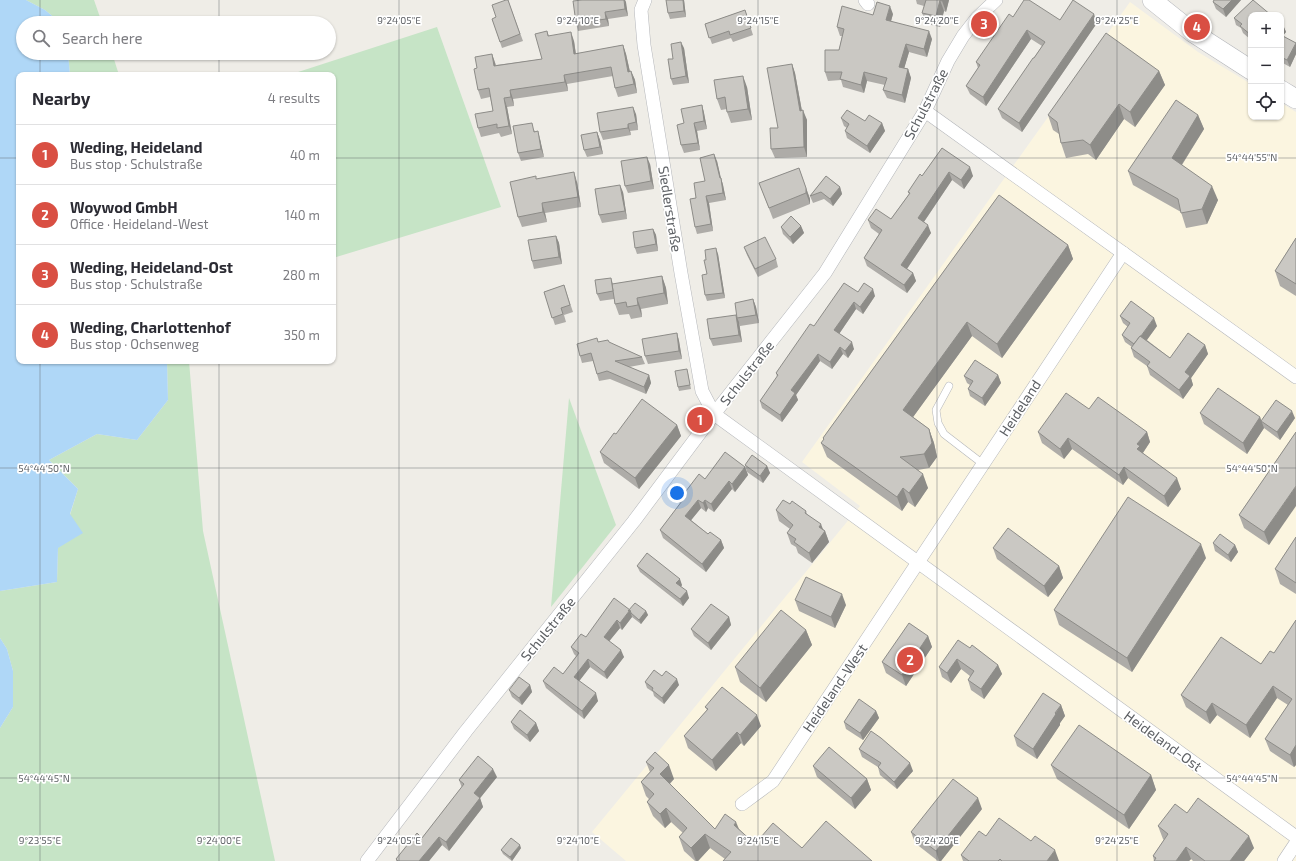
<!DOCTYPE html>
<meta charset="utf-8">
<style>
:root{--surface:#fff;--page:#f7f7f7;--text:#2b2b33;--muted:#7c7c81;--line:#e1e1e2;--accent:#d94f43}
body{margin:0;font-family:"Exo 2",sans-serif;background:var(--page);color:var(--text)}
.controls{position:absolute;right:12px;top:12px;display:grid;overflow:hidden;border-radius:8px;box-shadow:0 1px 3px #0004}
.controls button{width:36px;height:36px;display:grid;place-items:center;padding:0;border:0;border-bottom:1px solid var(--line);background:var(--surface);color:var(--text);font:20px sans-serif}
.you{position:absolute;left:677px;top:493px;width:14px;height:14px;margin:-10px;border:3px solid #fff;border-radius:50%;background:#1a73e8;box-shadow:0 0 0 6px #1a73e833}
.badge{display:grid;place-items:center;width:26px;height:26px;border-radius:50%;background:var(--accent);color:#fff;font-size:13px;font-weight:700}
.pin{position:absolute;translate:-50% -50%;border:2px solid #fff;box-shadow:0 1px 4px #0006}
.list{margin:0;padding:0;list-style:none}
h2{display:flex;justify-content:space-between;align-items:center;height:52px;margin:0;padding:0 16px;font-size:17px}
h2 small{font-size:13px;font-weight:400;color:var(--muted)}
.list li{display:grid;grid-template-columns:26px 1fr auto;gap:12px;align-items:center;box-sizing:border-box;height:60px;padding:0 16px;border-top:1px solid var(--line)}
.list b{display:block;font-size:15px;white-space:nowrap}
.list p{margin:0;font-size:13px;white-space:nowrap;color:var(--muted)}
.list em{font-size:13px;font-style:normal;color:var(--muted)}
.icon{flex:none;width:22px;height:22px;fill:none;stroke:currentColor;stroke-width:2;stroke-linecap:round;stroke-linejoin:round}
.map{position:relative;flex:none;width:1296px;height:861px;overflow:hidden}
.search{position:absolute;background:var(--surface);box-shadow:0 1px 3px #0004;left:16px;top:16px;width:320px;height:44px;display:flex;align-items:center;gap:10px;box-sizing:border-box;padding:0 14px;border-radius:22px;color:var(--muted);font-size:15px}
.panel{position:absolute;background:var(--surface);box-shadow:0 1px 3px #0004;left:16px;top:72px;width:320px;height:292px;border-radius:8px}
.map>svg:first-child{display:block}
.commercial{fill:#fbf5e0}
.green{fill:#c6e4c6}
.water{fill:#afd7f7}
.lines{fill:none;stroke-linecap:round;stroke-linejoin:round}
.lane-casing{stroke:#b4b6ba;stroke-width:8}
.street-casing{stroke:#b4b6ba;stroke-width:14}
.secondary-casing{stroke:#b3b5ba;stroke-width:20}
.lane{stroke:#fff;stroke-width:7}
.street{stroke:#fff;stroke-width:13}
.secondary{stroke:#fff;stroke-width:19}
.wall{fill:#aeaca8}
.shaded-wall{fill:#8d8c88}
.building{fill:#cac8c3;stroke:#8d8c88}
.ticks{fill:none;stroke:#5e6165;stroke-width:1;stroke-opacity:0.45}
.labels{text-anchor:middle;stroke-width:3.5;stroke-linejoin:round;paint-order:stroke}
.street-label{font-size:14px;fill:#5e6165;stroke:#fff}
.ticks-label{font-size:10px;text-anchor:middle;fill:#5e6165;stroke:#fff;stroke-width:3.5;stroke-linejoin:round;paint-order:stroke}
</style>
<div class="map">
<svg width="1296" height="861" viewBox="0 0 1296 861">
<rect width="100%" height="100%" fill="#efede7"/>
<polygon class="commercial" points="1130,2 1198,52 1251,84 1251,117 1281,117 1281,103 1296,112 1296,861 626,861 592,832 860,506 802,462"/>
<g class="green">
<polygon points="26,0 94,0 102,23 61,23 45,10"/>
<polygon points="437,27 501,207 333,258 333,75 293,75 295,73"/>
<polygon points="68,53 112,53 119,75 70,75"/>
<polygon points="167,361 189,361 203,531 275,861 0,861 0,728 13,707 13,671 7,649 0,638 0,591 57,582 58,548 70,515 78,489 49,460 97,434 137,440 168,400"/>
<polygon points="569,398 616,525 551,607"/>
</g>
<g class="water">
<polygon points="0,0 26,0 45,10 61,23 23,23 23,53 68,53 70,75 19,75 19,361 167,361 168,400 137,440 97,434 49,460 78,489 70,514 83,533 58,548 57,582 0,591"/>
<polygon points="0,638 7,649 13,671 13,707 0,728"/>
</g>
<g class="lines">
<g class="lane-casing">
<polyline id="lane" points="949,386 936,410 938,423 944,434 983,464"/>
</g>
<g class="street-casing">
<g id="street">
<polyline points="645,0 641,10 644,45 681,273 702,391 714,414 1296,837"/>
<polyline points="865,0 868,4"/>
<polyline points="925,111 1296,377"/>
<polyline points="742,804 773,781 1123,253"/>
<polyline points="367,861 466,731 634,521 714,414 825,273 925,111 948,61 963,36 977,18 996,0"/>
<polyline points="1284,861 1296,843"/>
</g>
</g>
<g class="secondary-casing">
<g id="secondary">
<polyline points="1152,0 1192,32 1251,70"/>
<polyline points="1281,90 1296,99"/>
</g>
</g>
<use href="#lane" class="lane"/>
<use href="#street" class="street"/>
<use href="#secondary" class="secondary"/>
</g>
<g class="wall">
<polygon points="508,0 523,41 502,48 492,19 496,17"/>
<polygon points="582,0 625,0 628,16 608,19 609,26 578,31 576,23"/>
<polygon points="666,0 684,0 686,17 670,19 668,13"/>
<polygon points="916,0 949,0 946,12 944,11 940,27 927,24 922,13 924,6 917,4"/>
<polygon points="1214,0 1241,0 1226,17 1216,9 1213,2"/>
<polygon points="745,10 753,35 733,42 731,38 712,44 705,24"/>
<polygon points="893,14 891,21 932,39 927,57 909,52 904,68 908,69 911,78 905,103 887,98 883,90 885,85 867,81 864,93 843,87 841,80 828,81 825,72 839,50 842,36 840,36 837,27 873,15"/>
<polygon points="1251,15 1251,40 1243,33 1241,28 1236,25 1234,18"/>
<polygon points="1013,17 1097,23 1022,132 1002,118 998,109 1042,46 1031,39 986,106 970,94 966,86 978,68 976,62"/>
<polygon points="1281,23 1283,25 1286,32 1282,36 1296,43 1296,54 1290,67 1281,62"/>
<polygon points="547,31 549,36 574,41 576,54 623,45 626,54 630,72 631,71 635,80 637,93 618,97 615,88 613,76 567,84 568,91 513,99 514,106 507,107 512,134 501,137 499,133 481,137 478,128 493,111 490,97 481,99 478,90 477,68 492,54 496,65 542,59"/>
<polygon points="684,48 689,83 673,85 671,79 673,59"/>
<polygon points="792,64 795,73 802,111 807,120 807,157 775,158 771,149 778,128"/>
<polygon points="1159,71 1165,85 1135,127 1124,119 1096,160 1088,154 1066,158 1061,143 1059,134 1053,130 1048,115"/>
<polygon points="747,87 752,120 731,123 727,112 727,109 721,110 717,99"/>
<polygon points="702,105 704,113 707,129 697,131 700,150 684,153 681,145 684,123"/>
<polygon points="636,114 638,130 630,131 631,135 603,140 600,132"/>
<polygon points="1198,115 1204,129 1182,165 1218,200 1207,224 1186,228 1181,212 1133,185 1128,171"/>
<polygon points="841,118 865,121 882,123 885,131 870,153 847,138 845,131 847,128 844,126"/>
<polygon points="535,130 535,132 540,139 544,157 521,161 518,153"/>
<polygon points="597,132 600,140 603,154 587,157 584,150"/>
<polygon points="942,148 973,176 964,189 952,180 924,222 931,233 907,269 913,273 916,281 907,293 867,266 864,258 879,234 871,228 868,220 891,219 909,194 908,192 922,176"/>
<polygon points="717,161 721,178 723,185 726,200 709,203 713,231 697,234 695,227 696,198 705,181"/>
<polygon points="650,164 654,189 628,193 625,186"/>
<polygon points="799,168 810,199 810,204 773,219 759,183"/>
<polygon points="826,176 840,187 842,194 833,206 824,199 813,203 810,196"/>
<polygon points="537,179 577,182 581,207 545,213 547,222 522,227 518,217"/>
<polygon points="623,192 627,219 602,223 599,215"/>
<polygon points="999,195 1068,245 1073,259 1002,358 972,336 913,417 929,429 934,443 937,457 929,468 918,470 928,488 915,507 908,502 902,511 827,457 821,443 824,440 823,438"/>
<polygon points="801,226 804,233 793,244 783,234 781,227"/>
<polygon points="653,229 656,235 658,251 637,254 635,248"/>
<polygon points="556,236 559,243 562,264 534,269 532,261"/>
<polygon points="1296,238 1296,296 1280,286 1275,271"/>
<polygon points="744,247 776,259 778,267 758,277 747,255"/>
<polygon points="718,254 725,298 707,301 705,295 707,274 706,260"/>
<polygon points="662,276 666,288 668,304 641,309 642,317 631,319 629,314 619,315 615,304 614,299 600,301 597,294 611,278 613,284"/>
<polygon points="564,285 573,312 564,315 566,322 555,325 544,292"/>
<polygon points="858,292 875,296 863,314 856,309 839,334 854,349 848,358 843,354 832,369 820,361 796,395 798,400 782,422 762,408 760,401 777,377 776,373 814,326"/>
<polygon points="753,299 756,307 759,323 740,326 737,318"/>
<polygon points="736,315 739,322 742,342 713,346 710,339"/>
<polygon points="1120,316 1157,326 1147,340 1170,358 1205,345 1208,354 1191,378 1193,385 1183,399 1150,375 1147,366 1134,357 1131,348 1132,347 1125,342 1122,335 1128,327 1123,323"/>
<polygon points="677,333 679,341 682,359 648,364 645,356"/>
<polygon points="598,342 609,343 642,357 645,364 629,367 649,375 651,383 646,394 610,379 599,381 593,361 582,363 580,356"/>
<polygon points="688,373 691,389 679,391 678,387"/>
<polygon points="998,375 1001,383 985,406 970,396 968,389 970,385 967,383 964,376"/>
<polygon points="1089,409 1147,432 1150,442 1143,453 1181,489 1168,507 1128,478 1123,485 1072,449 1064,459 1042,443 1038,432"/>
<polygon points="1200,413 1260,417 1261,421 1295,418 1280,440 1264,428 1247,454 1204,424"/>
<polygon points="677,425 681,436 639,489 604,463 600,452 616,434"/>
<polygon points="1296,432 1269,545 1244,528 1239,515"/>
<polygon points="745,465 767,466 770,473 763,483 747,472"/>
<polygon points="745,467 748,475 735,492 732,489 714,512 708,508 706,512 701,508 691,520 708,534 721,540 724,548 706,572 663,538 660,530 680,504 677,496 705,479"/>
<polygon points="790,504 806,511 807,514 825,531 829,542 812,563 798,553 796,547 791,544 787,533 790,529 779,521 776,510"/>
<polygon points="1296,537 1296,594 1280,584 1275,569"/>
<polygon points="1213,543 1235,545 1238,552 1231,562 1215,551"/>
<polygon points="993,548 1059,566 1063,578 1048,597 997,559"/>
<polygon points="1206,558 1132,672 1059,625 1054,610"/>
<polygon points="637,566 682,585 681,587 689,598 683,606 640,572"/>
<polygon points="795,600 846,605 835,628 799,611"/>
<polygon points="629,610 646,611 648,615 641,624 632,617 622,630 620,628 609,641 624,657 607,679 590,667 579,681 598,701 584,719 546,688 543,681 563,674 576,656 574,654 571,647"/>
<polygon points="729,617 731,625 711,650 694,636 691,629"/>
<polygon points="1296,620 1296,765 1294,767 1270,751 1265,739 1288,705 1277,698 1250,738 1217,715 1210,724 1186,707 1181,695 1261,664 1274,653"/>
<polygon points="806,630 812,645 766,702 740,682 735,667"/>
<polygon points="928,636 932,647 906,686 886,673 882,662"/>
<polygon points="970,648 998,665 1002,674 984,699 971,690 968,680 970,676 961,669 951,683 942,677 939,667"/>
<polygon points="662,676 679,685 664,704 654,696 653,692 647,688 645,682"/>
<polygon points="530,685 532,692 522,705 512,697 509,690"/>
<polygon points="1061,705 1065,716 1060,723 1060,725 1037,759 1017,746 1014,736"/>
<polygon points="705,707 761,726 744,746 741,743 716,771 688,748 684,736 707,710"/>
<polygon points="876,711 879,718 863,740 846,729 844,722"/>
<polygon points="511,722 536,723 539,731 530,742 514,729"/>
<polygon points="859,749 913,771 897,789 880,775 878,767 862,757"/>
<polygon points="646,762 674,779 670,784 715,829 739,829 755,844 802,848 872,861 725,859 710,848 698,861 695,861 684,851 679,837 683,833 671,822 665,828 653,816 647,802 649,799 646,796 641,782 650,772"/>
<polygon points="1051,765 1151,775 1156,790 1129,829 1057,779"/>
<polygon points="813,766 867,779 871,790 855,809 817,777"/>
<polygon points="497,777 480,798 483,807 449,851 442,845 429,861 396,861 396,859 422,838 462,788 459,780"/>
<polygon points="982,809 941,861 938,861 915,843 911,832"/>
<polygon points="1187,813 1254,848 1244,861 1193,861 1191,859 1189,861 1154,861 1153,856 1164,840 1163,839 1158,826"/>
<polygon points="986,836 1031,841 1059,861 963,861 961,855"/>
<polygon points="521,848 512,861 503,854 501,850"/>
</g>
<g class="shaded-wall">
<polygon points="624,0 625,0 626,2 628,16 625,9"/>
<polygon points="683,0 684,0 686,17 684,11"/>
<polygon points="940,0 944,11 940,27 936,16"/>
<polygon points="942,0 949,0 946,12 942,1"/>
<polygon points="1232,0 1241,0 1226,17 1223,9"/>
<polygon points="890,6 893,14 889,28 886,20"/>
<polygon points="605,12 608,19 609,26 606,19"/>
<polygon points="1094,14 1097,23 1022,132 1019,123"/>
<polygon points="1283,25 1286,32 1281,38 1281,28"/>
<polygon points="1027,30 1031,39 986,106 983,97"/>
<polygon points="929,31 932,39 927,57 924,49"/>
<polygon points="571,32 574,41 577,63 574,54"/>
<polygon points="681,42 684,48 689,83 686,76"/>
<polygon points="1296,43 1296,54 1290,67 1287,60"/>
<polygon points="906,44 909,52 902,76 899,67"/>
<polygon points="623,45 626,54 632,81 628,72"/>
<polygon points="492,54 495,63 497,75 494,66"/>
<polygon points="792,64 795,73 803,117 803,110 807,120 807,157 804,147 800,111"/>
<polygon points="908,69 911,78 905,103 902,95"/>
<polygon points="631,71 635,80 637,93 634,84"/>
<polygon points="1159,71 1165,85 1135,127 1130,112"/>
<polygon points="864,72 867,81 864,93 861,85"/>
<polygon points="564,75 567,84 568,91 565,82"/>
<polygon points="743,76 747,87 752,120 748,109"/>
<polygon points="510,90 513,99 514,106 511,97"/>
<polygon points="504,98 507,107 512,134 509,126"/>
<polygon points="1119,104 1124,119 1096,160 1090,145"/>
<polygon points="702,105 704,113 707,129 704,121"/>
<polygon points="633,107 636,114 638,130 636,122"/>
<polygon points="1198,115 1204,129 1177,172 1172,158"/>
<polygon points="694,123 697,131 700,150 698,143"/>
<polygon points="882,123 885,131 870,153 867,146"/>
<polygon points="628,124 630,131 631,135 628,128"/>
<polygon points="538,131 540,139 544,157 541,149"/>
<polygon points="597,132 600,140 603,154 600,147"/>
<polygon points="714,154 717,161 722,184 721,178 723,185 726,200 723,193"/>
<polygon points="647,157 650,164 654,189 651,181"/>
<polygon points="970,167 973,176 964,189 961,180"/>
<polygon points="574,172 577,182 581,207 578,197"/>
<polygon points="949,172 952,180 921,226 918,218"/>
<polygon points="620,185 623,192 627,219 625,211"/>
<polygon points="1212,186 1218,200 1207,224 1202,209"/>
<polygon points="840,187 842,194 833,206 830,199"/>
<polygon points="806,188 810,199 810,204 806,193"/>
<polygon points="706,196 709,203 713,231 711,224"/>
<polygon points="542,203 545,213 547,222 543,212"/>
<polygon points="928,225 931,233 904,273 901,265"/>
<polygon points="801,226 804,233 793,244 790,237"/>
<polygon points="653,229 656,235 658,251 656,244"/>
<polygon points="556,236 559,243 562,264 559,257"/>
<polygon points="1068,245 1073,259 1002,358 997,344"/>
<polygon points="716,248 718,254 725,298 723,293"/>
<polygon points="913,273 916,281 907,293 904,285"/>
<polygon points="662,276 666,288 668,304 664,293"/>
<polygon points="873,289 875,296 863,314 860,307"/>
<polygon points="637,298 641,309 642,317 638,305"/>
<polygon points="753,299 756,307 759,323 756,315"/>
<polygon points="854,302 856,309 837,337 834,330"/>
<polygon points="736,315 739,322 742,342 739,335"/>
<polygon points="1154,318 1157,326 1138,352 1135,345"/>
<polygon points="967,322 972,336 908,424 903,410"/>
<polygon points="677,333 679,341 682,359 679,351"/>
<polygon points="852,342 854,349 848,358 845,351"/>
<polygon points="1205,345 1208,354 1191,378 1193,385 1183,399 1179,390 1185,372"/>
<polygon points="840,347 843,354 832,369 830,362"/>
<polygon points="818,354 820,361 796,395 798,400 782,422 780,415 791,390"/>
<polygon points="649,375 651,383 646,394 644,387"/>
<polygon points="998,375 1001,383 985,406 982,398"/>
<polygon points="1292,411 1295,418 1280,440 1277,432"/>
<polygon points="1260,417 1264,428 1247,454 1243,443"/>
<polygon points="677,425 681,436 639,489 635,478"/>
<polygon points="929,429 934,443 937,457 929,468 924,454"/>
<polygon points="1147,432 1150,442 1142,454 1137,449 1137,444"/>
<polygon points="1068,438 1072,449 1064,459 1060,449"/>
<polygon points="767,466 770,473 763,483 760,476"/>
<polygon points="745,467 748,475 735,492 732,484"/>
<polygon points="1124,467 1128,478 1123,485 1119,475"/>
<polygon points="923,474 928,488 915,507 909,493"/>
<polygon points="1177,478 1181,489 1168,507 1164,496"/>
<polygon points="729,481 732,489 714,512 711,504"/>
<polygon points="1296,486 1296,506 1269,545 1264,532"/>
<polygon points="903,488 908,502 902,511 897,497"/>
<polygon points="698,500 701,508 688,524 685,516"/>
<polygon points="705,500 708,508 706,512 703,503"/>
<polygon points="821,524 824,532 825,531 829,542 812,563 809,553 819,527"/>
<polygon points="721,540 724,548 706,572 702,564"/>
<polygon points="1201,544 1206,558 1132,672 1127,658"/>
<polygon points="1235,545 1238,552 1231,562 1228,555"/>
<polygon points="1059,566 1063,578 1048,597 1044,586"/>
<polygon points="680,579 682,585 679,589 676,583"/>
<polygon points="687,591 689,598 683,606 680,599"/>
<polygon points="842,594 846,605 835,628 831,617"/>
<polygon points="630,610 632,617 622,630 620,623"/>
<polygon points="646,611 648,615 641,624 639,620"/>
<polygon points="729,617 731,625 711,650 708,643"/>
<polygon points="617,620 620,628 607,644 604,637"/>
<polygon points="806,630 812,645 766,702 760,688"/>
<polygon points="928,636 932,647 906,686 902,675"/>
<polygon points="621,650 624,657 607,679 604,672"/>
<polygon points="588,659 590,667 577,684 574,677"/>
<polygon points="957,659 961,669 951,683 947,673"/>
<polygon points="998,665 1002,674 984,699 981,689"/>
<polygon points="677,679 679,685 664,704 662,698"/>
<polygon points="530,685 532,692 522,705 519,698"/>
<polygon points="1273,686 1277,698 1250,738 1246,725"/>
<polygon points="596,693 598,701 584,719 582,711"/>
<polygon points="1212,703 1217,715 1210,724 1206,712"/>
<polygon points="1061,705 1065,716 1060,723 1060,725 1037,759 1033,749"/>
<polygon points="876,711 879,718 863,740 860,733"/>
<polygon points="757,715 761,726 744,746 740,735"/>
<polygon points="536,723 539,731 530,742 527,735"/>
<polygon points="737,732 741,743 716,771 712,760"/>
<polygon points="1296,745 1296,765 1294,767 1290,755"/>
<polygon points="910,763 913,771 897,789 894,782"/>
<polygon points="669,765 674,779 665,788 660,774"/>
<polygon points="493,769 497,777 477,802 474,793"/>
<polygon points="1151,775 1156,790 1129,829 1124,815"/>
<polygon points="867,779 871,790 855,809 851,798"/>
<polygon points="480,798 483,807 449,851 446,842"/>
<polygon points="978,798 982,809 941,861 939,861 936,851"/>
<polygon points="666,808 671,822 665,828 660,814"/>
<polygon points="736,822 742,836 734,825"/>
<polygon points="705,834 710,848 698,861 696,861 691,848"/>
<polygon points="1249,836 1254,848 1244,861 1230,861"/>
<polygon points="439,837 442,845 429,861 419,861"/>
<polygon points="520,845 521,848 512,861 510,857"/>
<polygon points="1186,847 1191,859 1189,861 1176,861"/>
<polygon points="1055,850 1059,861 1047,861"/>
</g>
<g class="building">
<polygon points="506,0 508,0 520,34 500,42 492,19 496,17 492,5"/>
<polygon points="582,0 624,0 625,9 605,12 606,19 576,23 573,1"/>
<polygon points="666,0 683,0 684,11 668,13"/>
<polygon points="926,0 942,0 942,1 940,0 936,16 922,13"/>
<polygon points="1024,0 1029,0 1060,20 1073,0 1094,14 1019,123 998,109 1033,58 1034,58 1045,42 1027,30 983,97 966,86 980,65 976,62 1009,14 1013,17"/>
<polygon points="1214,0 1232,0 1223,9 1213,2"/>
<polygon points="1253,0 1271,15 1251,15 1251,35 1240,26 1242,24 1234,18"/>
<polygon points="877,2 890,6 886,20 929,31 924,49 906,44 899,67 908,69 902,95 883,90 887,78 864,72 861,85 840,79 842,72 825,72 825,50 839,50 844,29 837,27 842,6 873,15"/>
<polygon points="745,10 751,28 730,35 729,31 709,38 705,24"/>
<polygon points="1281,23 1283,25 1281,28"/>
<polygon points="547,31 548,36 571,32 574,54 623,45 628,72 631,71 634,84 615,88 611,67 564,75 565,82 510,90 511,97 504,98 509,126 497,128 497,124 478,128 475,114 493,111 489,88 478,90 474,69 477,68 475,57 492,54 494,66 542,59 535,34"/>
<polygon points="1106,33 1159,71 1130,112 1119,104 1090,145 1083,140 1061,143 1057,122 1048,115"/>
<polygon points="1281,35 1296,43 1287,60 1281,57"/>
<polygon points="681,42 686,76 671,79 668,59 673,59 671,44"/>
<polygon points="792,64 800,111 803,110 804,147 771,149 770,128 778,128 767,68"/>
<polygon points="743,76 748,109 727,112 725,97 717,99 714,80"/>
<polygon points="1176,100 1198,115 1172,158 1212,186 1202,209 1181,213 1178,199 1128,171"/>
<polygon points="702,105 704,121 694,123 698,143 681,145 677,125 684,123 681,109"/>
<polygon points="633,107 636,122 628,124 628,128 600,132 597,113"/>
<polygon points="847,110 865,121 869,115 882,123 867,146 845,131 849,124 841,118"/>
<polygon points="532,123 534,132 538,131 541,149 518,153 513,126"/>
<polygon points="597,132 600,147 584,150 581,135"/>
<polygon points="942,148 970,167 961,180 949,172 918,218 928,225 901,265 913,273 904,285 864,258 882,230 868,220 876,209 891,219 910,193 908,192 920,174 922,176"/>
<polygon points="714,154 720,178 721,178 723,193 706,196 711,224 695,227 690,199 696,198 694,183 705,181 700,158"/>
<polygon points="647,157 651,181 625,186 621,161"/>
<polygon points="799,168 806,188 806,193 769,208 759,183"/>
<polygon points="574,172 578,197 542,203 543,212 518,217 510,182 536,176 536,179"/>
<polygon points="826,176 840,187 830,199 821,192 810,196"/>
<polygon points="620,185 625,211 599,215 595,189"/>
<polygon points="999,195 1068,245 997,344 967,322 903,410 929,429 932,443 924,454 900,457 923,474 909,493 903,488 897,497 821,443 824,439 823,438"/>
<polygon points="791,216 801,226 790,237 781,227"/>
<polygon points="653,229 656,244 635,248 633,232"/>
<polygon points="556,236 559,257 532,261 528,240"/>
<polygon points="765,237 776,259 755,269 744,247"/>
<polygon points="1296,238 1296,284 1275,271"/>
<polygon points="716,248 723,293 705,295 702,275 707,274 704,260 706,260 705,250"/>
<polygon points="662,276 664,293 637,298 638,305 627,307 626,302 615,304 612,284"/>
<polygon points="611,278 613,291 597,294 595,280"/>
<polygon points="844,283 858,292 864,283 873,289 860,307 854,302 834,330 852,342 845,351 840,347 830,362 818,354 791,390 795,393 780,415 760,401 778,375 776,373 810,324 814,326"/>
<polygon points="564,285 570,305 561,308 563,314 552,318 544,292"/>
<polygon points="753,299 756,315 737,318 735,303"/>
<polygon points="1131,301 1154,318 1141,336 1140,336 1134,344 1122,335 1130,323 1120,316"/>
<polygon points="736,315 739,335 710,339 707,319"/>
<polygon points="677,333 679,351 645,356 642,339"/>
<polygon points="1188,333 1205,345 1185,372 1190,376 1179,390 1147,366 1150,362 1131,348 1140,336 1170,358"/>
<polygon points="597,338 598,342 608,340 609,342 642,357 615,361 649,375 644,387 607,371 597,374 591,353 580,356 577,344"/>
<polygon points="975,360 998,375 982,398 968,389 973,381 964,376"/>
<polygon points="687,369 690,385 678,387 675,371"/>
<polygon points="1218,388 1260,417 1243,443 1200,413"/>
<polygon points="1066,393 1089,409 1098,397 1147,432 1137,444 1140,446 1137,449 1177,478 1164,496 1124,467 1119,475 1068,438 1060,449 1038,432"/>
<polygon points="642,399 677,425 635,478 600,452 614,433 616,434"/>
<polygon points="1276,400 1292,411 1277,432 1261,421"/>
<polygon points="1296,432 1296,486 1264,532 1239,515"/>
<polygon points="725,452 745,467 732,484 729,481 711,504 705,500 703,503 698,500 685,516 708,534 710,532 721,540 702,564 660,530 682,501 677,496 683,489 686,491 699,474 705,479"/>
<polygon points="752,455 767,466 760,476 745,465"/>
<polygon points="1128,497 1201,544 1127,658 1054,610"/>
<polygon points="783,500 790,504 792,501 806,511 805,513 821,524 819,527 825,531 809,553 794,542 796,539 787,533 793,525 776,510"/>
<polygon points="1008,528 1059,566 1044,586 993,548"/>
<polygon points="1220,534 1235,545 1228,555 1213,543"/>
<polygon points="1296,537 1296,583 1275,569"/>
<polygon points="647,553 680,579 676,583 687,591 680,599 637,566"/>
<polygon points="806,577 842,594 831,617 795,600"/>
<polygon points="614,598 630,610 620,623 617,620 604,637 621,650 604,672 588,659 574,677 596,693 582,711 543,681 554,667 563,674 579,653 571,647 581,634 586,637"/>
<polygon points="635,603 646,611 639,620 631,613 630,610 628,611"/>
<polygon points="711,604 729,617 708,643 691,629"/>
<polygon points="781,610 806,630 760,688 735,667"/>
<polygon points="1296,620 1296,745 1290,755 1265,739 1292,699 1273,686 1246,725 1212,703 1206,712 1181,695 1221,637 1261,664 1270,651 1274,653"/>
<polygon points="909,623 928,636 902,675 882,662"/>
<polygon points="958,640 970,648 972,645 998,665 981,689 968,680 974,671 957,659 947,673 939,667"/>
<polygon points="654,670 662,676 666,671 677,679 662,698 652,690 653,688 645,682"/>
<polygon points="519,677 530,685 519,698 509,690"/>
<polygon points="722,687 757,715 740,735 737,732 712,760 684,736 708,709 705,707"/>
<polygon points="1043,693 1061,705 1055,713 1056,714 1033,749 1014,736"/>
<polygon points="859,699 876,711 860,733 844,722"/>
<polygon points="520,710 536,723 527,735 511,722"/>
<polygon points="1079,725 1151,775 1124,815 1051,765"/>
<polygon points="871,731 881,738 910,763 894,782 878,767 881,763 859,749"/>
<polygon points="829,747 867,779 851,798 813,766"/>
<polygon points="655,752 669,765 660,774 715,829 725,814 736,822 734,825 755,844 773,823 802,848 826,821 872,861 723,861 731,852 705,834 691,848 679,837 687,828 666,808 660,814 647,802 654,794 641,782 654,768 646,762"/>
<polygon points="478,756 493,769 474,793 480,798 446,842 439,837 419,861 398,861 396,859 417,833 422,838 464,784 459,780"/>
<polygon points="953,779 978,798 936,851 911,832"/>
<polygon points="1198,798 1249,836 1230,861 1205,861 1186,847 1176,861 1154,861 1156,858 1153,856 1168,834 1158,826 1175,804 1187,813"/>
<polygon points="999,818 1031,841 1035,836 1055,850 1047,861 1002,861 1000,859 998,861 969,861 961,855 979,831 986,836"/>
<polygon points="511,838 520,845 510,857 501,850"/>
</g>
<path class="ticks" d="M40 0V23M219 0V23M399 0V861M578 0V861M758 0V861M937 0V861M1117 0V861M40 53V75M219 53V75M0 158H19M333 158H1296M40 361V861M219 361V861M0 468H1296M0 778H1296"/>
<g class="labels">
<g class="street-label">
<text transform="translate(926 104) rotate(-62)" y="5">Schulstraße</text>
<text transform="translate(670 209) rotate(81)" y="5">Siedlerstraße</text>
<text transform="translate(747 373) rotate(-52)" y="5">Schulstraße</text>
<text transform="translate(1020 408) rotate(-57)" y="5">Heideland</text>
<text transform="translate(548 629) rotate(-51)" y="5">Schulstraße</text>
<text transform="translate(835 688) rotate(-56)" y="5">Heideland-West</text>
<text transform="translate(1163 741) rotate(36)" y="5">Heideland-Ost</text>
</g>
</g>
<g class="ticks-label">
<text x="399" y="24">9°24'05"E</text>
<text x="578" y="24">9°24'10"E</text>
<text x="758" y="24">9°24'15"E</text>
<text x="937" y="24">9°24'20"E</text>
<text x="1117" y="24">9°24'25"E</text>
<text x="1252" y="161">54°44'55"N</text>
<text x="44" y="472">54°44'50"N</text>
<text x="1252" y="472">54°44'50"N</text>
<text x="44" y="782">54°44'45"N</text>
<text x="1252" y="782">54°44'45"N</text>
<text x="40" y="844">9°23'55"E</text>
<text x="219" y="844">9°24'00"E</text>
<text x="399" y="844">9°24'05"E</text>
<text x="578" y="844">9°24'10"E</text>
<text x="758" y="844">9°24'15"E</text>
<text x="937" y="844">9°24'20"E</text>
<text x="1117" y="844">9°24'25"E</text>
</g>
</svg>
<div class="controls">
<button>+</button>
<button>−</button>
<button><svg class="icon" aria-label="locate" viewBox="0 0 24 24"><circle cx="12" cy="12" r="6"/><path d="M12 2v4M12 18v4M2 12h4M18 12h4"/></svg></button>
</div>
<div class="you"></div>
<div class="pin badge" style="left:700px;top:420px">1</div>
<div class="pin badge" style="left:910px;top:660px">2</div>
<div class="pin badge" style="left:984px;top:24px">3</div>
<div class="pin badge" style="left:1197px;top:27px">4</div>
<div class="search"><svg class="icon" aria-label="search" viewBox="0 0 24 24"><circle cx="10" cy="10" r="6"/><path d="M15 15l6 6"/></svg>Search here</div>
<section class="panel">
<h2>Nearby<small>4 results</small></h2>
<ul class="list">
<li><span class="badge">1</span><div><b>Weding, Heideland</b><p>Bus stop · Schulstraße</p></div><em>40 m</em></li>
<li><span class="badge">2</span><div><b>Woywod GmbH</b><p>Office · Heideland-West</p></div><em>140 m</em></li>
<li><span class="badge">3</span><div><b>Weding, Heideland-Ost</b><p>Bus stop · Schulstraße</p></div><em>280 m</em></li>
<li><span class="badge">4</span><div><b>Weding, Charlottenhof</b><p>Bus stop · Ochsenweg</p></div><em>350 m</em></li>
</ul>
</section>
</div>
